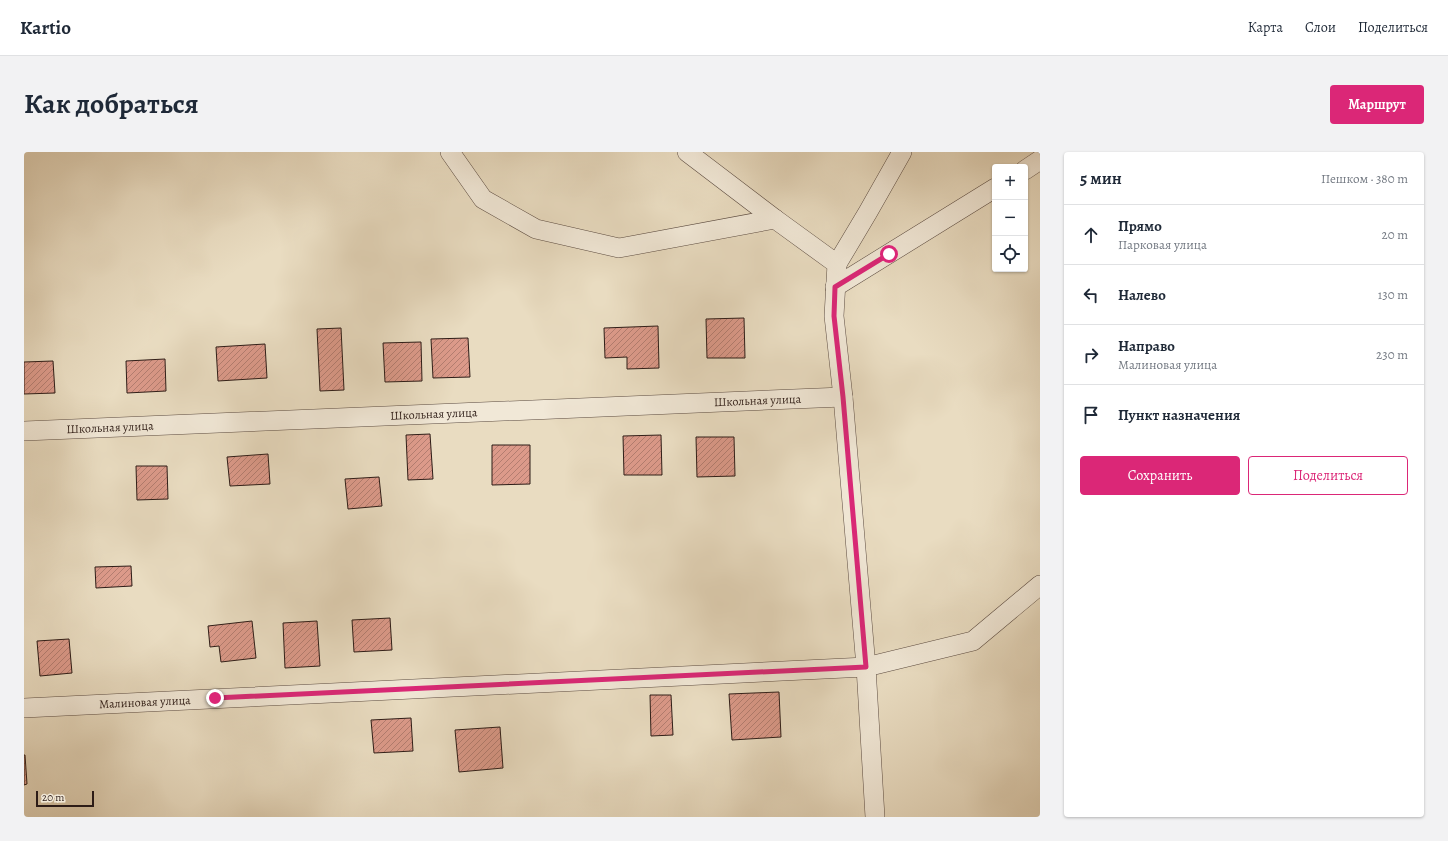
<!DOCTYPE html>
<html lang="ru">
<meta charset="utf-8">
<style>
:root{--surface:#fff;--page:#f2f2f3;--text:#1f2937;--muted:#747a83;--line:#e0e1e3;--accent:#db2777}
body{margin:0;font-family:Alegreya,serif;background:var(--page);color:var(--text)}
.controls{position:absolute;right:12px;top:12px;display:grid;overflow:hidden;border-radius:4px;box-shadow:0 1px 3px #0004}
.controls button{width:36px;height:36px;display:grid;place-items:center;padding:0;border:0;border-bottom:1px solid var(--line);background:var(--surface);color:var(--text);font:20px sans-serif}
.scale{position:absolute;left:12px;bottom:10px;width:58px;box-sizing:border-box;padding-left:4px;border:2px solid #2d1c17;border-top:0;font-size:11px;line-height:14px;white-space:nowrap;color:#2d1c17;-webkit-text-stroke:3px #f1e8d7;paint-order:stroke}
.stop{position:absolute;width:12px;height:12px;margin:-9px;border:3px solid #db2777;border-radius:50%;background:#fff}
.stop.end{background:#db2777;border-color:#fff;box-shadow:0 1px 4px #0008}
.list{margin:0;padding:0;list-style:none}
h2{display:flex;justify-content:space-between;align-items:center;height:52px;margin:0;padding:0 16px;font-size:17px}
h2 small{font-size:13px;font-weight:400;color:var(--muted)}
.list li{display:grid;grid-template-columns:26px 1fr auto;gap:12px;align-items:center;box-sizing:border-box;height:60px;padding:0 16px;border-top:1px solid var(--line)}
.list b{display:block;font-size:15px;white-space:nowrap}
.list p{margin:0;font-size:13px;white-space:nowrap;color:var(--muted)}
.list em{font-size:13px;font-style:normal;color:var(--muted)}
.actions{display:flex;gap:8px;padding:12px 16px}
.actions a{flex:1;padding:9px 0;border:1px solid var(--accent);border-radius:4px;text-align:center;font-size:14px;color:var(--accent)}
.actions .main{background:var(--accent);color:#fff}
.icon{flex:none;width:22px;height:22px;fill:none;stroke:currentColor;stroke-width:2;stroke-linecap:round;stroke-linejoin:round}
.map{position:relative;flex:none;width:1016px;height:665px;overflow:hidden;border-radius:4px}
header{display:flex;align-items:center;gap:24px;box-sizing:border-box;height:56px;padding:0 20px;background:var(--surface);border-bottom:1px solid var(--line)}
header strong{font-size:19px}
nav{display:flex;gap:22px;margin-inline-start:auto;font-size:14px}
.intro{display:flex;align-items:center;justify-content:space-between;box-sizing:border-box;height:96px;padding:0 24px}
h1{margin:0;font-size:28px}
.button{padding:10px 18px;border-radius:4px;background:var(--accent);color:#fff;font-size:14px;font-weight:700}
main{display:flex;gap:24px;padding:0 24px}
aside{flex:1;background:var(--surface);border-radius:4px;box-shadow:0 1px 3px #0004}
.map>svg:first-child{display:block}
.building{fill:url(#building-hatch);stroke:#2d1c17}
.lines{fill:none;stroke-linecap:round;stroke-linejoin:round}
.minor-casing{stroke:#5c4c42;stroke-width:20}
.minor{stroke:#f1e8d7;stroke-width:19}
.route{stroke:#db2777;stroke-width:5}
.labels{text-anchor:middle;stroke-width:4;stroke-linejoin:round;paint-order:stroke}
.street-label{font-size:12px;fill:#2d1c17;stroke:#f1e8d7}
</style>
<header>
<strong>Kartio</strong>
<nav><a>Карта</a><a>Слои</a><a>Поделиться</a></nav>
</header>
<div class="intro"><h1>Как добраться</h1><a class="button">Маршрут</a></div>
<main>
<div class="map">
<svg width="1016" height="665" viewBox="0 0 1016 665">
<defs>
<pattern id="building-hatch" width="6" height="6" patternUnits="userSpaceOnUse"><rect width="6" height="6" fill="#dc9a8a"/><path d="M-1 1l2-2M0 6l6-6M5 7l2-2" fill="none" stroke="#b37d70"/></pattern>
</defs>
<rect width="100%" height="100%" fill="#e9dcc1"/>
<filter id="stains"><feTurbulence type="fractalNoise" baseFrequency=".005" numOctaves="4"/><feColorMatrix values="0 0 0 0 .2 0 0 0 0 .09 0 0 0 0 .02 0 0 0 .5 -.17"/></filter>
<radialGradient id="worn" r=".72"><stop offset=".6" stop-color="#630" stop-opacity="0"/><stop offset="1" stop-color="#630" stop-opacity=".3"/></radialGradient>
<g class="building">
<polygon points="720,166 721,206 683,206 682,167"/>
<polygon points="634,174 635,216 603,217 603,205 581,206 580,176"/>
<polygon points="317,176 320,238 296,239 293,177"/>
<polygon points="444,186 446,225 409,226 407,187"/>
<polygon points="397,190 398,229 361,230 359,191"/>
<polygon points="241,192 243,226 194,229 192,195"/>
<polygon points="141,207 142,239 103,241 102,209"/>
<polygon points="29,209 31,241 0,242 0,210"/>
<polygon points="406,282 409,327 384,328 382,283"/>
<polygon points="637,283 638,323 600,323 599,284"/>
<polygon points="672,285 710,285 711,324 673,325"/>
<polygon points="468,293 506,293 506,332 468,333"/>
<polygon points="244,302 246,332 206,334 203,305"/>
<polygon points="112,314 143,314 144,347 113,348"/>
<polygon points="355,325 358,354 324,357 321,327"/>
<polygon points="107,414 108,434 72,436 71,415"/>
<polygon points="366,466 368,498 330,500 328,468"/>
<polygon points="228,469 232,506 197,510 195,494 186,495 184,474"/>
<polygon points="293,469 296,514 261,516 259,471"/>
<polygon points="45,487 48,521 16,524 13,489"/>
<polygon points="755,540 757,585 708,588 705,542"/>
<polygon points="626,543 647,543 649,583 627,584"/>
<polygon points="387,566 389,599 350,601 347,568"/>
<polygon points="476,575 479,616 435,620 431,578"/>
<polygon points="0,603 1,603 3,632 0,633"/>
</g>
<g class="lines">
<g class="minor-casing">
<g id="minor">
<polyline points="426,0 459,47 512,77 595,96 751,67 813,112 810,164 819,245 842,515 851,665"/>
<polyline points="663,0 751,67"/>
<polyline points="1001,18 1016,8"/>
<polyline points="813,112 844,60 878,0"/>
<polyline points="811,135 971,36"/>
<path id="s1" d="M0 279 819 245"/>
<path id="s2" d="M0 556 842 515 949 489 1016 433"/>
</g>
</g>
<use href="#minor" class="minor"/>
</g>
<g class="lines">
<polyline class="route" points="191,546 842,515 819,245 810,164 811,135 865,102"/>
</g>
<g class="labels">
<g class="street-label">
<text dy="4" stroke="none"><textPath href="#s1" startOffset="734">Школьная улица</textPath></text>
<text dy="4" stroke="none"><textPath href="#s1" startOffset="410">Школьная улица</textPath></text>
<text dy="4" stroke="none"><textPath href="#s1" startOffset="86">Школьная улица</textPath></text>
<text dy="4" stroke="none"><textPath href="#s2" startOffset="121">Малиновая улица</textPath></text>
</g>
</g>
<rect width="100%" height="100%" filter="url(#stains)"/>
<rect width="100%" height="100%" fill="url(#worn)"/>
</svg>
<div class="controls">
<button>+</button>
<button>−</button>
<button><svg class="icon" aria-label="locate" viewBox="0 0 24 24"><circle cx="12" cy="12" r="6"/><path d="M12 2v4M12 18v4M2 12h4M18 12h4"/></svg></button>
</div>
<div class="scale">20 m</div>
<div class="stop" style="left:865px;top:102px"></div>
<div class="stop end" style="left:191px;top:546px"></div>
</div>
<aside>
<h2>5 мин<small>Пешком · 380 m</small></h2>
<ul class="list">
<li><svg class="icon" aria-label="ahead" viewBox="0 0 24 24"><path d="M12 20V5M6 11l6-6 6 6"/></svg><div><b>Прямо</b><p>Парковая улица</p></div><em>20 m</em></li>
<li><svg class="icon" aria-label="left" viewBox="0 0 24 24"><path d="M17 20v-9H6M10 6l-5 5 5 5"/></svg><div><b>Налево</b></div><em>130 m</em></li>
<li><svg class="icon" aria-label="right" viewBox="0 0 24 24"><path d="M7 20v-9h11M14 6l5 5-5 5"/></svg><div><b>Направо</b><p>Малиновая улица</p></div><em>230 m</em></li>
<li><svg class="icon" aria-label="arrive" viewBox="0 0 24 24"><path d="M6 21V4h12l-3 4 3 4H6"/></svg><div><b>Пункт назначения</b></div></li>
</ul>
<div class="actions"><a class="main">Сохранить</a><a>Поделиться</a></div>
</aside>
</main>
